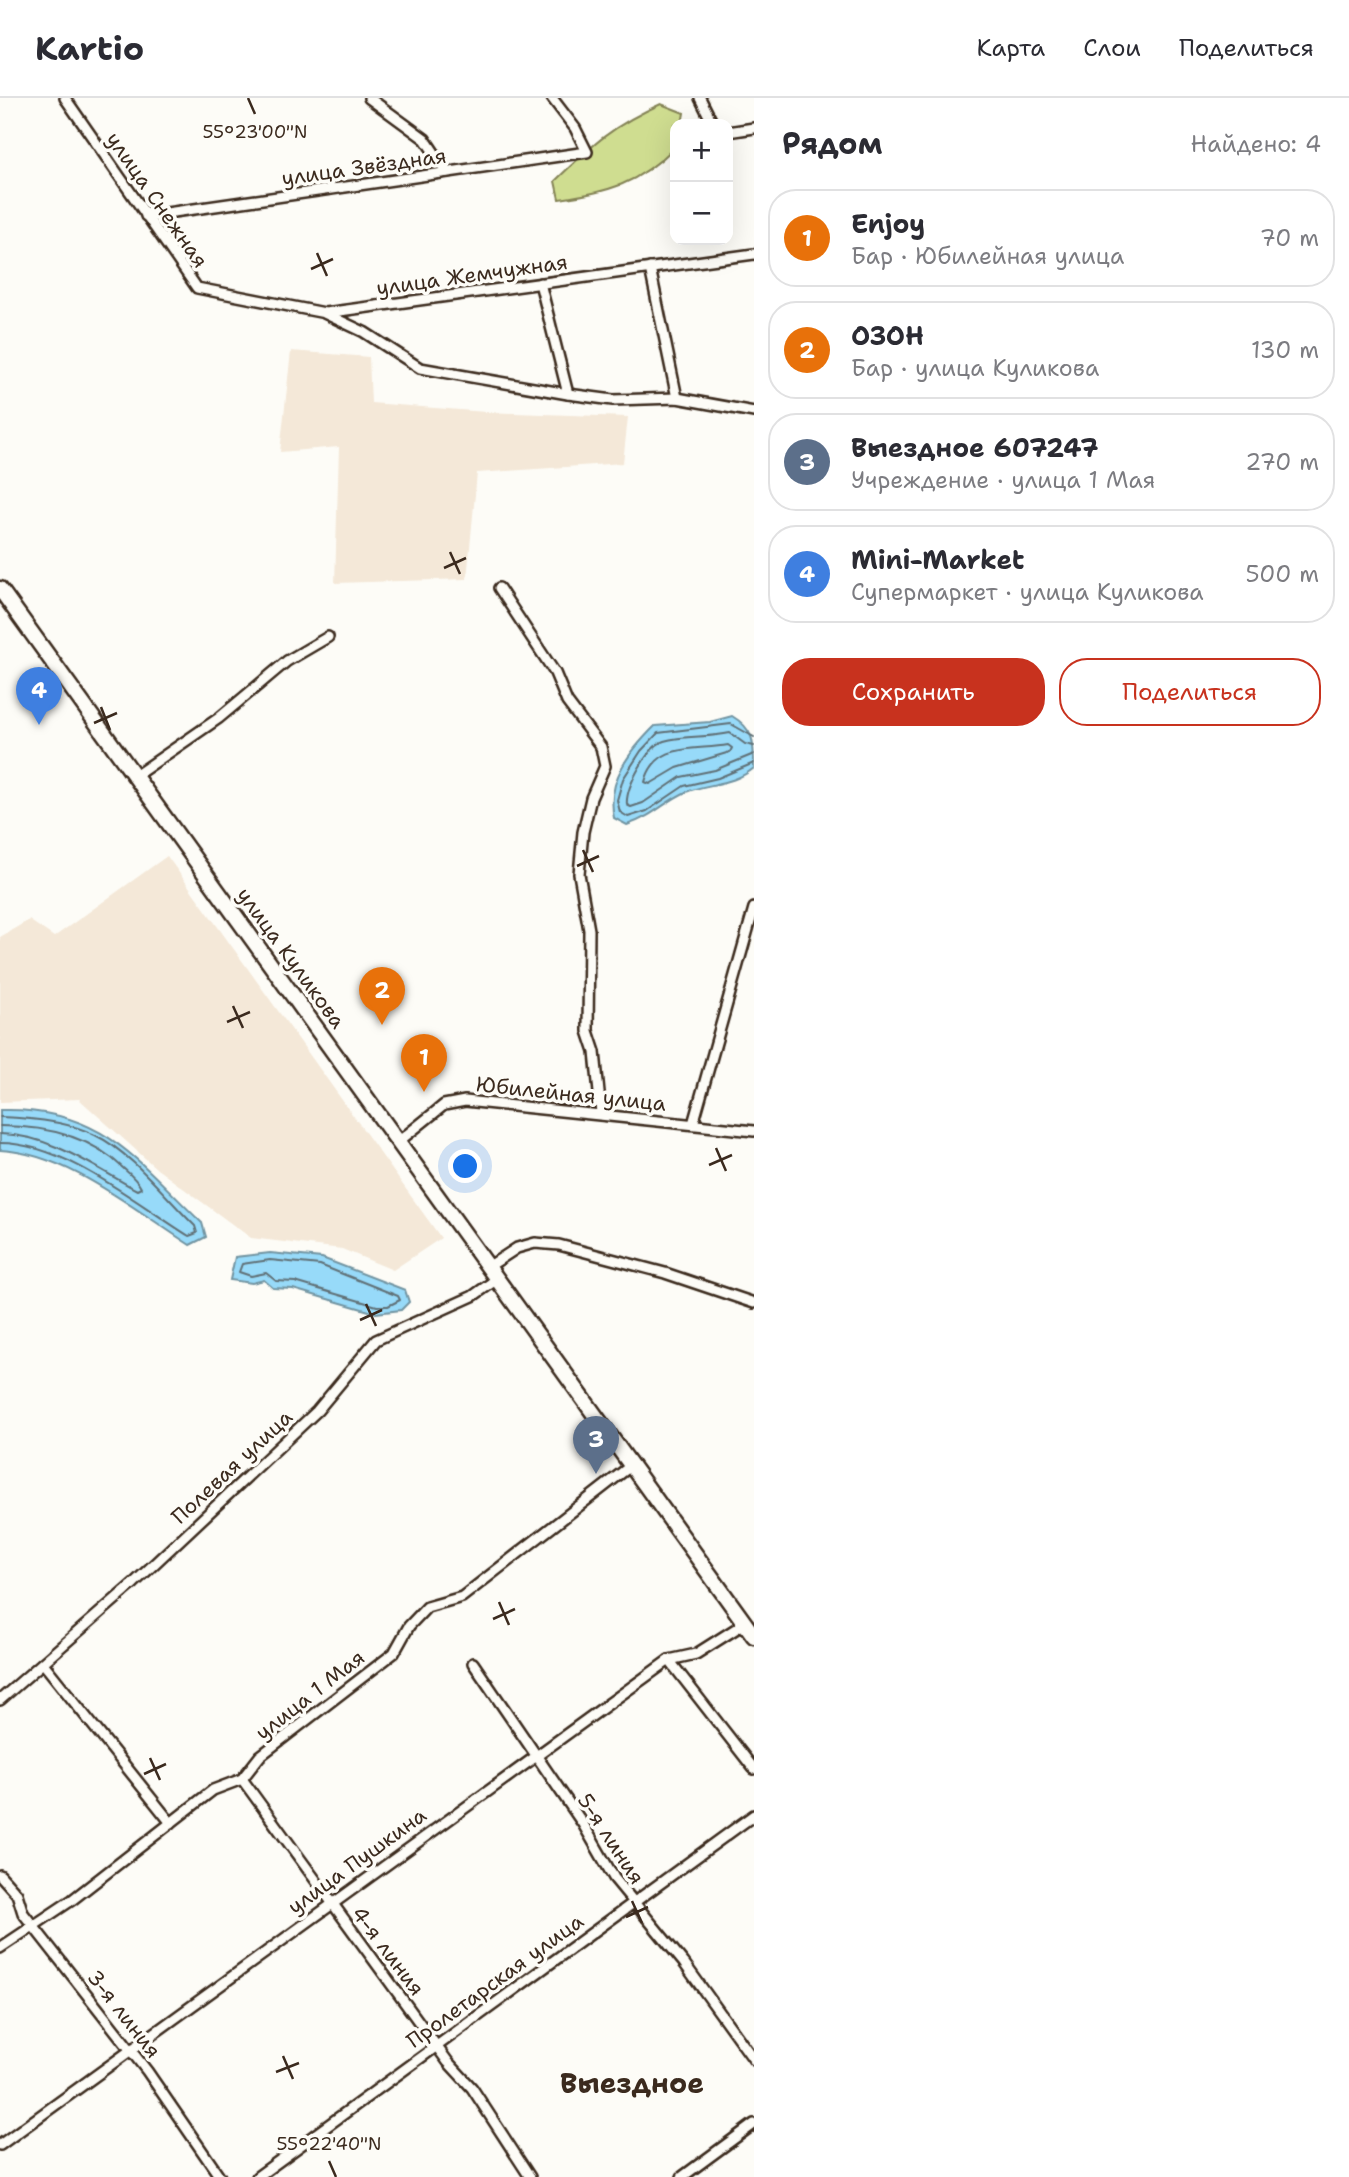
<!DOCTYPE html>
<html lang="ru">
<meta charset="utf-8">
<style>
:root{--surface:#fff;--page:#f7f7f7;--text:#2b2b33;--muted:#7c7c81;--line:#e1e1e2;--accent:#c8321e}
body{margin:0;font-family:"Shantell Sans",sans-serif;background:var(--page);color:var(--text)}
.controls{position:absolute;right:21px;top:21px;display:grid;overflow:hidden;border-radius:14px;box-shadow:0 7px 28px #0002}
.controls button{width:63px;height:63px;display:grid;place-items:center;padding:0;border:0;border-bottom:2px solid var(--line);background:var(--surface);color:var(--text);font:35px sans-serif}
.you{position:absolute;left:466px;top:1069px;width:24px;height:24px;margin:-18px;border:5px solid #fff;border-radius:50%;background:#1a73e8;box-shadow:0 0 0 10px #1a73e833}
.badge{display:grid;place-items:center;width:46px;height:46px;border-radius:50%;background:var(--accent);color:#fff;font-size:23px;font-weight:700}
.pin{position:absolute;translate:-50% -58px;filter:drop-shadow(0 2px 4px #0008)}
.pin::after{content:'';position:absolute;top:37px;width:24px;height:21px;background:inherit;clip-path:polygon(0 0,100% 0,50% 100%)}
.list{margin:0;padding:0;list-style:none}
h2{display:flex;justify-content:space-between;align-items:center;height:91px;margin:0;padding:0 28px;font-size:30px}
h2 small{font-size:23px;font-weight:400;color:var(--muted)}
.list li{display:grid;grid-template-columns:46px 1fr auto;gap:21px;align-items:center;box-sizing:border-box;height:98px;margin:0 14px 14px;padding:0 14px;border:2px solid var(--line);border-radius:28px}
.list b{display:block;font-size:26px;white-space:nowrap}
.list p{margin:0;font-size:23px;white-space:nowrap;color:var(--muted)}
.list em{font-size:23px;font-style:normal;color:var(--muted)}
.actions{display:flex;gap:14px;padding:21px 28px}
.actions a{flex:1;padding:16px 0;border:2px solid var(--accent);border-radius:28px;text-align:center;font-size:24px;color:var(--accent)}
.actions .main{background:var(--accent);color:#fff}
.map{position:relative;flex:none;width:754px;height:2079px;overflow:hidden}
header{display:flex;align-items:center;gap:42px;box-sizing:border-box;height:98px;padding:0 35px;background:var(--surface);border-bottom:2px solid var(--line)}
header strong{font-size:33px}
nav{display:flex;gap:38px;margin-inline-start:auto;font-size:24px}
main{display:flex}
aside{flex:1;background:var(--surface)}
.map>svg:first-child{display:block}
.built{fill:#f4e8d8}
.green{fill:#cfdd90;stroke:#858457;stroke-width:2}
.water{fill:#97daf9;stroke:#7294a1;stroke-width:2}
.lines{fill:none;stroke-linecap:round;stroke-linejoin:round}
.shore{stroke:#607076;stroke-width:2}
.street-casing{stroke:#3b2a1e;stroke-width:14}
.primary-casing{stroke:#3b2a1e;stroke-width:19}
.street{stroke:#fdfcf7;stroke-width:9}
.primary{stroke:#fdfcf7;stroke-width:14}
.ticks{fill:none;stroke:#3b2a1e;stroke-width:2.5}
.labels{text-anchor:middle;stroke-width:7;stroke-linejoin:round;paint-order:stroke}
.street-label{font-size:21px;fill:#3b2a1e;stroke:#fdfcf7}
.district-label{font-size:28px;font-weight:bold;fill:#3b2a1e;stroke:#fdfcf7}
.ticks-label{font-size:18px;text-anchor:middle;fill:#3b2a1e;stroke:#fdfcf7;stroke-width:7;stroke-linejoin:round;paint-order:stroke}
</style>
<header>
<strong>Kartio</strong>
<nav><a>Карта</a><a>Слои</a><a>Поделиться</a></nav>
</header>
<main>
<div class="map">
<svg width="754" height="2079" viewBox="0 0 754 2079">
<rect width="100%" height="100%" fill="#fdfcf7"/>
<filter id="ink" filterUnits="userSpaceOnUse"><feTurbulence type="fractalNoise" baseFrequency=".0143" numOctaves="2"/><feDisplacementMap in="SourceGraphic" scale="14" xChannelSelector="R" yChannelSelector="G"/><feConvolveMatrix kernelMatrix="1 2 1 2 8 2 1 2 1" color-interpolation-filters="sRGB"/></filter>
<g filter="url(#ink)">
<g class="built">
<polygon points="291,253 369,259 371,305 486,314 628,319 623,365 477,375 467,481 335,485 339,349 280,354"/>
<polygon points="167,758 441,1140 393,1172 342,1151 251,1140 157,1071 79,1001 0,1004 0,839 29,822 54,839"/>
</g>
<path class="green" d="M661 6 684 15 682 26H675V49C638 86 609 94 559 101L555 83C592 47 613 27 661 6Z"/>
<g class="water">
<path d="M732 618C754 631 754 644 754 670 734 687 709 685 686 694 664 704 654 718 627 727L614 720C606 682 630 653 655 628L710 624Z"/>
<path d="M0 1012C102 1009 135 1061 202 1125L206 1139 190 1147C135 1112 67 1055 0 1052Z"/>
<polygon points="270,1155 322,1160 405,1192 409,1204 401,1212 376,1215 293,1191 273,1190 264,1182 252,1185 230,1182 235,1159"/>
</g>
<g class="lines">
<g class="shore">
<polyline points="754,639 731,626 658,635 641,653 623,681 617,702 620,714 628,719 647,713 684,688 718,680 754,665"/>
<path d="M728 647 732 650 730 654 677 670 650 686 645 684C656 643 695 653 728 647Z"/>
<path d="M754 648 745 646 730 635C709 640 684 637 664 643 648 648 625 690 627 707L631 709 643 705 681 679 715 672 754 656"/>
<path d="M0 1019C30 1020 68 1023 95 1037 131 1054 166 1100 195 1128L197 1135 189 1138C136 1105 65 1045 0 1045"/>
<path d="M0 1028C45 1028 91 1038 123 1070 130 1076 138 1083 141 1090L137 1092C94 1069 51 1037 0 1036"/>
<polygon points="270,1162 320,1167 398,1198 400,1202 388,1208 377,1208 295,1184 276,1183 266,1175 251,1178 239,1174 242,1166"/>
</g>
<g class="street-casing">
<g id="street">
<polyline points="65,0 197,190 325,215 754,156"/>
<polyline points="369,0 425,41 447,74"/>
<polyline points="700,0 713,26"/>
<polyline points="728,34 754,30"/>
<polyline points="146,118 587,54 575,30 552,0"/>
<polyline points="650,170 677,300"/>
<polyline points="540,185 568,296"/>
<polyline points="326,216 364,234 420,270 568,296 613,302 677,300 754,314"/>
<polyline points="499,490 555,575 567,604 601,649 605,668 591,700 583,734 579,776 589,832 588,933 595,954 601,1015"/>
<polyline points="135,678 219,620 287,563 328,539"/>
<polyline points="693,1026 754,810"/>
<polyline points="398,1044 444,1007 465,1003 754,1033"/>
<polyline points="488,1169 517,1150 535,1145 559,1147 665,1175 754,1205"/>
<polyline points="669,1562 754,1671"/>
<polyline points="43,1565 171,1725"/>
<polyline points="473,1565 583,1726 614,1780 684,1865 754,1962"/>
<polyline points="0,1602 134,1485 317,1313 376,1242 473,1198 497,1181"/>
<polyline points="242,1681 448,1964 472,1990 530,2079"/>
<polyline points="0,1777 17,1796 23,1815 147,1973 220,2079"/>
<polyline points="0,1850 72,1802 213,1692 242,1681 260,1658 394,1555 409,1528 427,1509 462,1499 633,1366"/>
<polyline points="0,2047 669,1562 696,1556 745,1525"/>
<polyline points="257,2079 754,1717"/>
<polyline points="682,2079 754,2026"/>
</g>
</g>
<g class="primary-casing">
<polyline id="primary" points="0,491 754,1538"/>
</g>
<use href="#street" class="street"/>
<use href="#primary" class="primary"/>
</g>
</g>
<path class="ticks" d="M248 0 255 16M317 155 327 178M311 171 333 161M450 454 460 476M444 470 466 460M101 609 110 632M94 625 117 615M583 752 593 774M577 768 599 758M233 908 243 930M227 924 250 914M716 1050 726 1073M709 1067 732 1057M366 1206 376 1228M360 1222 382 1212M499 1504 509 1527M493 1521 515 1511M150 1660 160 1682M144 1676 166 1666M632 1803 642 1825M626 1819 648 1809M283 1958 293 1981M276 1974 299 1965M329 2063 336 2079"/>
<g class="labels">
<g class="street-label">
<text transform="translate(364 69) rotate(-8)" y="7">улица Звёздная</text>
<text transform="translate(157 102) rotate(55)" y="7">улица Снежная</text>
<text transform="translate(472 177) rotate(-8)" y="7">улица Жемчужная</text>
<text transform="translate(291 860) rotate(54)" y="7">улица Куликова</text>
<text transform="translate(571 996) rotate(6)" y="7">Юбилейная улица</text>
<text transform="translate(232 1369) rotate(-43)" y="7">Полевая улица</text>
<text transform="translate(310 1597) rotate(-38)" y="7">улица 1 Мая</text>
<text transform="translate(611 1741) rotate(57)" y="7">5-я линия</text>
<text transform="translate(357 1763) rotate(-36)" y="7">улица Пушкина</text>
<text transform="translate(388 1853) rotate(53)" y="7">4-я линия</text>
<text transform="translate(495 1883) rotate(-36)" y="7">Пролетарская улица</text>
<text transform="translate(124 1916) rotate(52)" y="7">3-я линия</text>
</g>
<g class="district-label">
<text x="632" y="1995">Выездное</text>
</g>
</g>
<g class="ticks-label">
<text x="255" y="40">55°23'00"N</text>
<text x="329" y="2052">55°22'40"N</text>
</g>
</svg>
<div class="controls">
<button>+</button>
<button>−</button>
</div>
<div class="you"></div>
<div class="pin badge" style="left:424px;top:994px;background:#e8710a">1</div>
<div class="pin badge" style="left:382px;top:927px;background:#e8710a">2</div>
<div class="pin badge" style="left:596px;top:1376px;background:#5c6f8a">3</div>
<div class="pin badge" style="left:39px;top:627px;background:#3f7fe0">4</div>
</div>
<aside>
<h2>Рядом<small>Найдено: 4</small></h2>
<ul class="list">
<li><span class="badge" style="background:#e8710a">1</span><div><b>Enjoy</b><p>Бар · Юбилейная улица</p></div><em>70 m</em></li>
<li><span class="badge" style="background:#e8710a">2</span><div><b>ОЗОН</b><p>Бар · улица Куликова</p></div><em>130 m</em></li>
<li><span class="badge" style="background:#5c6f8a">3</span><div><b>Выездное 607247</b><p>Учреждение · улица 1 Мая</p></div><em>270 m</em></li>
<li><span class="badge" style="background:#3f7fe0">4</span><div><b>Mini-Market</b><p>Супермаркет · улица Куликова</p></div><em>500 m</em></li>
</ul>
<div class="actions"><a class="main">Сохранить</a><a>Поделиться</a></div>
</aside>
</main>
